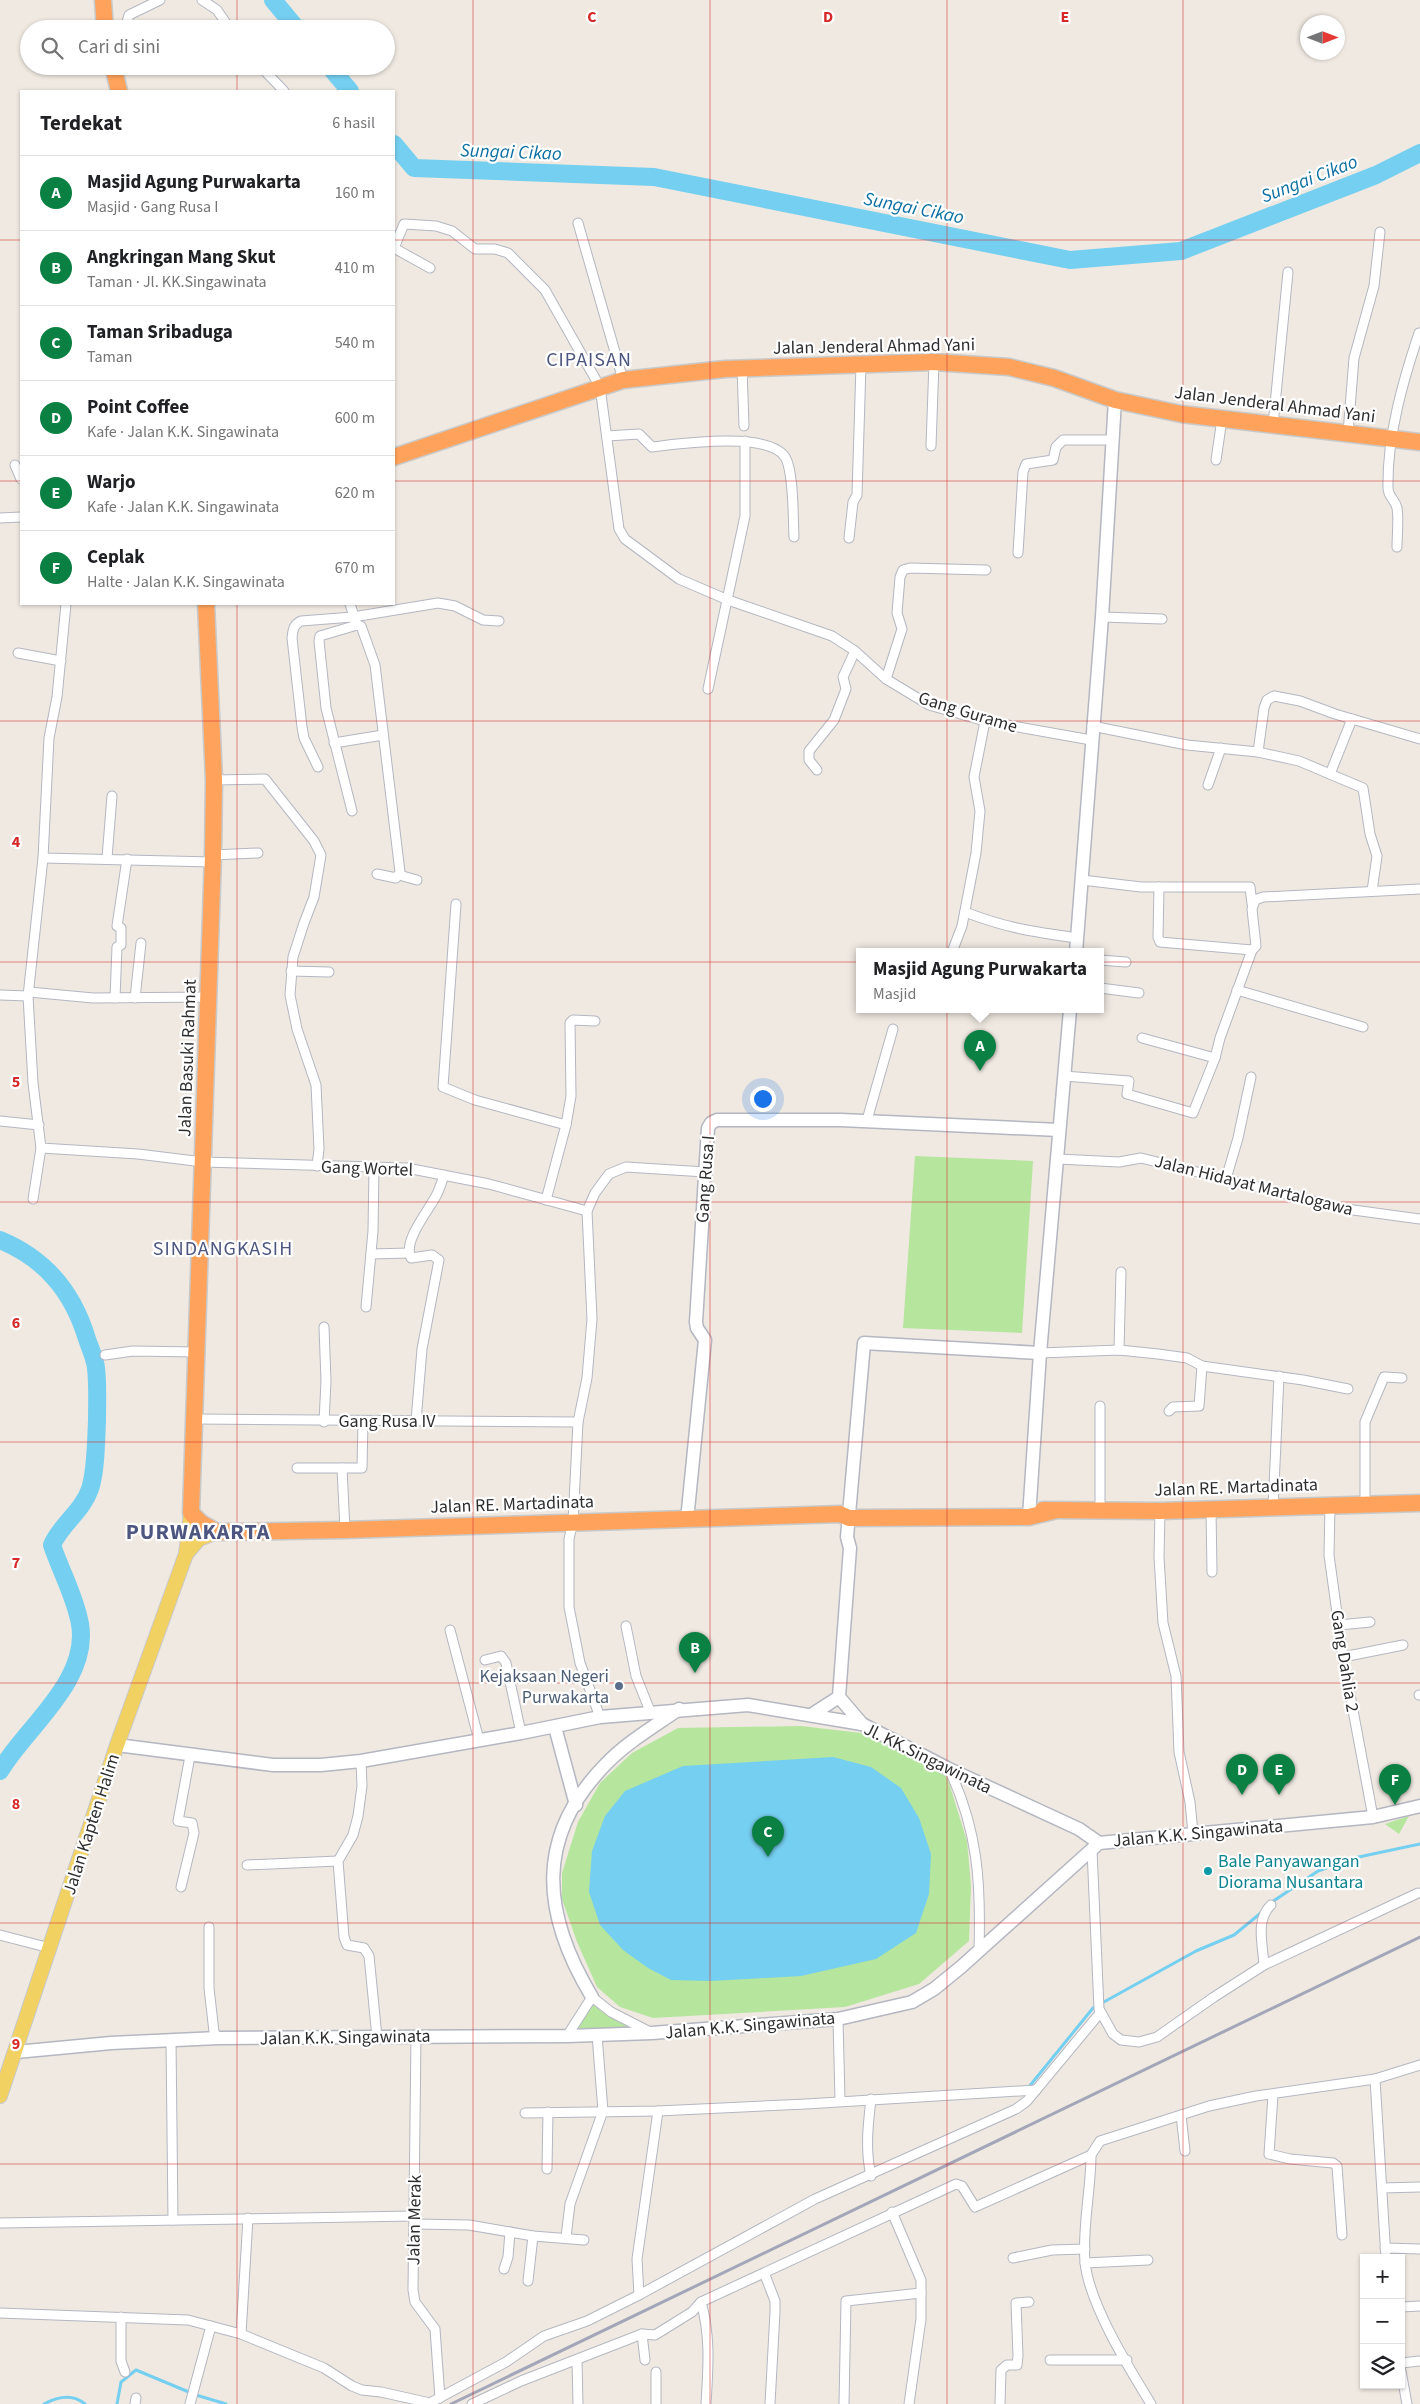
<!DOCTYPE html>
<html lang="id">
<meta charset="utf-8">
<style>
:root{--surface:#fff;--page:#f2f2f2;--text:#202124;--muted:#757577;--line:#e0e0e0;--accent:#0b8043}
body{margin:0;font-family:"Source Sans 3",sans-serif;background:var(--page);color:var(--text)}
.controls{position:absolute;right:15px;bottom:15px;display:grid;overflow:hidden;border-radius:0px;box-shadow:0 1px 4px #0004}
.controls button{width:45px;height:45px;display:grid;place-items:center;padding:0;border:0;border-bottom:1px solid var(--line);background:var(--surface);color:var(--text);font:25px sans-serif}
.compass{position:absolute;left:1300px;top:15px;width:45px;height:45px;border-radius:50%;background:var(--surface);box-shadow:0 1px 4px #0004;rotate:90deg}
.you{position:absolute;left:762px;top:1098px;width:18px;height:18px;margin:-12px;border:4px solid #fff;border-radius:50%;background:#1a73e8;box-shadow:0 0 0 8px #1a73e833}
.badge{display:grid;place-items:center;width:32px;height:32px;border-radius:50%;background:var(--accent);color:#fff;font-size:16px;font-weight:700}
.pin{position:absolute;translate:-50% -41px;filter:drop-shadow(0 1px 2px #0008)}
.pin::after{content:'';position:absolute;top:26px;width:18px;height:15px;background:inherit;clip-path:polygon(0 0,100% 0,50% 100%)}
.popup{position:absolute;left:856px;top:948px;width:248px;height:65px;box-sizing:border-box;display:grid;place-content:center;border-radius:0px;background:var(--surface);filter:drop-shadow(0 1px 4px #0005);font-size:16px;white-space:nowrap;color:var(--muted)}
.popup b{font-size:19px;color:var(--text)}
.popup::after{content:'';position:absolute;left:50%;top:100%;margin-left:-10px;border:10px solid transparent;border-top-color:var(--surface)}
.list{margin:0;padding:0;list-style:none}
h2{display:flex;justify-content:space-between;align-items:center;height:65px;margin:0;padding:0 20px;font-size:21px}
h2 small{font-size:16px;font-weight:400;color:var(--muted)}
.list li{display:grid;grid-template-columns:32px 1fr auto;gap:15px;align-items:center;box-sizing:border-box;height:75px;padding:0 20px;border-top:1px solid var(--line)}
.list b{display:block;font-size:19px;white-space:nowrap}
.list p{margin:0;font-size:16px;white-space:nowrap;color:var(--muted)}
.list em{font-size:16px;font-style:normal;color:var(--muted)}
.icon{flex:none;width:28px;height:28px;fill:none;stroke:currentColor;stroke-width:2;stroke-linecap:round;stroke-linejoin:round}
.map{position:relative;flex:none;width:1420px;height:2404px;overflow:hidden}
.search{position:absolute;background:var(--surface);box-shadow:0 1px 4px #0004;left:20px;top:20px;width:375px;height:55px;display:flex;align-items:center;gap:12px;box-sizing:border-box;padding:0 18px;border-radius:28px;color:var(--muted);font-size:19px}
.panel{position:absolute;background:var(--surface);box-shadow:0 1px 4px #0004;left:20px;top:90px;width:375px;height:515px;border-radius:0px}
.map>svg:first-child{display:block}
.green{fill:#b6e59e}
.water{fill:#75cff0}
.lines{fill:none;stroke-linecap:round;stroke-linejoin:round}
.stream{stroke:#75cff0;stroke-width:3}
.river{stroke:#75cff0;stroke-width:18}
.street-casing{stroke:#b4b7c1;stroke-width:11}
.secondary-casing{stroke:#b4b7c1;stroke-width:15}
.primary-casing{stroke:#c9c9c9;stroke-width:16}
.highway-casing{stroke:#c9c9c9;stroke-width:19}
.street{stroke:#fff;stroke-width:9}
.secondary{stroke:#fff;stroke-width:12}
.primary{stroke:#f2d163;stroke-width:14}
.highway{stroke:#ffa35c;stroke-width:16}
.rail{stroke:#a3a6b8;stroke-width:3}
.grid{fill:none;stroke:#d62828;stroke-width:1;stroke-opacity:0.55}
.service-dot{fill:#5c6f8a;stroke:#fff;stroke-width:2}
.culture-dot{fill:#0f9aa8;stroke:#fff;stroke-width:2}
.labels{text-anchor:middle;stroke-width:4.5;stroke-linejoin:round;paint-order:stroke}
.street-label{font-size:18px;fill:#2e2e2e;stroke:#fff}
.service-label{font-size:18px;fill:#4e5e75;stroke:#fff;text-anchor:end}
.culture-label{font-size:18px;fill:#0d838f;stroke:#fff;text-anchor:start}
.water-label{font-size:19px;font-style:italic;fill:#0d6fa3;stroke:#fff}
.quarter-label{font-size:20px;letter-spacing:1px;fill:#4d5680;stroke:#fff}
.district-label{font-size:22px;font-weight:bold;letter-spacing:1px;fill:#4d5680;stroke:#fff}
.grid-label{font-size:16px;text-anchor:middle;font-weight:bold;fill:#d62828;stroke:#fff;stroke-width:4.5;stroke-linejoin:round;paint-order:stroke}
</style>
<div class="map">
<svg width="1420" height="2404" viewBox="0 0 1420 2404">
<rect width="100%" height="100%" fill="#efe9e1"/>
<g class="green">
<polygon points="915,1156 1033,1161 1022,1333 903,1328"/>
<polygon points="801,1726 861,1733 917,1759 947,1777 967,1841 971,1886 969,1941 919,1984 845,2007 653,2018 620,2007 597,1987 577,1942 562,1899 562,1873 578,1822 600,1783 632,1753 678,1728"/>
<polygon points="1409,1816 1399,1834 1385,1824"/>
<polygon points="593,2002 618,2021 646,2032 573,2035"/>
</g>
<polygon class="water" points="833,1757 871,1767 901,1788 919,1818 931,1854 929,1894 916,1933 876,1959 801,1976 711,1981 671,1980 648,1968 623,1950 600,1925 589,1892 592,1851 605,1816 625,1791 683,1766"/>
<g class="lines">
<g class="stream">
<polyline points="1269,1904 1318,1871 1354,1858 1420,1844"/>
<polyline points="1028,2088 1093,2008 1196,1951 1234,1935 1262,1912"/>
<path d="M44 2404C57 2397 72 2393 85 2404"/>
<polyline points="117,2404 121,2382 136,2370 196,2395 226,2404"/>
</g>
<g class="river">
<polyline points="273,0 297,29"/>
<polyline points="329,66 350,91"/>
<polyline points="394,144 414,168 654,177 1070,260 1181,251 1376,175 1420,153"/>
<path d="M0 1240C46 1259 73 1292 87 1339 90 1348 95 1358 96 1368 98 1385 97 1404 97 1421 96 1441 96 1471 90 1489 82 1512 61 1524 52 1545 61 1572 75 1596 80 1624 90 1681 25 1728 0 1771"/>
</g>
<g class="street-casing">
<g id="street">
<polyline points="202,0 217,10 230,29"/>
<polyline points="125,29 129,15 160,0"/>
<polyline points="260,66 284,91"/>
<polyline points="578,223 623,380"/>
<polyline points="394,248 404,224 436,226 452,231 475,249 495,249 508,253 545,290 600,387 619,529 625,539 679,579 728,600 832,636 855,651 886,679 929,705 985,721 1091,740"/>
<polyline points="394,248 430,268"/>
<polyline points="742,368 744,426"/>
<polyline points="1273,425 1288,272"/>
<polyline points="1348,433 1354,358 1374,286 1380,232"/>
<path d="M607 436 639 434 652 447C679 444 768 431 785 457 794 471 793 520 794 537"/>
<polyline points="931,446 934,362"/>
<polyline points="1216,460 1222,419"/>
<polyline points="15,465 21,479"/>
<polyline points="0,518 21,517"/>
<polyline points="849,538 853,502 857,495 861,365"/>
<path d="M1397 547C1397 534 1399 520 1397 508 1395 499 1388 497 1388 488 1387 436 1403 381 1419 333"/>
<polyline points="1018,553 1023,472 1026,464 1053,460 1056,447 1063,440 1112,440"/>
<polyline points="66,604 57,697 49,738 43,858 28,996 33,1083 41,1148 138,1154 203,1162 407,1168 489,1184 587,1211"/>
<polyline points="350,604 357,625 361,626 375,665 400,872 396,878 377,874"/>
<polyline points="1102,617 1162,619"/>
<polyline points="18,653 61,661"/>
<polyline points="886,679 902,629 897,613 900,577 903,570 910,568 986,570"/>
<polyline points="708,689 745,516 745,441"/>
<polyline points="1092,726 1187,745 1258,752 1264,708 1267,700 1274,696 1300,701 1335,714 1420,739"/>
<polyline points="334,743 383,735"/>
<polyline points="1258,752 1299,761 1363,788 1370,834 1377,856 1372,891"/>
<path d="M318 767 304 738 302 727 292 638C293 630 293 625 301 621L353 617 438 603 455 606 483 620 499 621"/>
<polyline points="817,770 809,760 809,751 834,720 846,689 843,677 855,651"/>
<polyline points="1330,774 1352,719"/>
<polyline points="214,780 265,779 314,841 321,855 314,897 304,923 293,957 290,995 297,1029 316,1085 319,1149 317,1166"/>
<polyline points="1208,785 1221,748"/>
<polyline points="352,811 326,708 319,641 320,636 357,625"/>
<polyline points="213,855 258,853"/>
<polyline points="43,858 213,862"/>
<polyline points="107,858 112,796"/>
<polyline points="399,875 417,880"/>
<polyline points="1082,880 1141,887 1250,887 1252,904"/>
<polyline points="1159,887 1158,937 1160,942 1252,950"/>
<polyline points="456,904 443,1087 475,1100 566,1125 546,1200"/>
<path d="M965 912C1006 928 1034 932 1077 938"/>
<polyline points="952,952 962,926 976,853 980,811 974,777 985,721"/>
<polyline points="1100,960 1126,962"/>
<polyline points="291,971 329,972"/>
<polyline points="1100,988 1139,993"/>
<polyline points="1237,990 1363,1027"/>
<polyline points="29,992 93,998 209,997"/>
<polyline points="0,995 28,996"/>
<polyline points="115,998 117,947 121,945 121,928 117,926 127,859"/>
<polyline points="135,998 141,943"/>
<polyline points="1142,1038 1215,1058"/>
<polyline points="1064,1076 1129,1081 1127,1094 1193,1113 1215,1058 1220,1038 1252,950 1256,946 1252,909 1255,900 1263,897 1420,889"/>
<polyline points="867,1120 893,1029"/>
<polyline points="0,1121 39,1125"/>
<polyline points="566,1125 571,1096 570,1023 573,1020 595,1021"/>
<polyline points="1058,1159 1119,1162 1141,1158 1346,1209 1420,1219"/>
<polyline points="1226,1179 1238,1138 1251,1077"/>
<polyline points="33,1199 41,1148"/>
<polyline points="371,1254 409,1253"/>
<polyline points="366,1307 373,1231 374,1167"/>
<polyline points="324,1327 326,1381 324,1422"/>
<polyline points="1119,1350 1121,1272"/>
<polyline points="1040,1353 1119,1350 1158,1354 1187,1358 1202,1366 1303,1380 1348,1389"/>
<polyline points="105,1355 133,1351 197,1352"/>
<polyline points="1100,1406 1100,1511"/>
<polyline points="1169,1411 1173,1407 1199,1406 1202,1366"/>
<polyline points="196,1419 578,1422"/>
<path d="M416 1421 422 1349 439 1260 432 1255 411 1258C402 1241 430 1209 437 1194 440 1188 442 1181 444 1175"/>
<polyline points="297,1468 362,1468 363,1421"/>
<polyline points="342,1468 345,1530"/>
<polyline points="1365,1503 1365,1422 1384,1377 1402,1378"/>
<polyline points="1330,1504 1329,1555 1343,1657 1373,1817"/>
<polyline points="1273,1508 1279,1376"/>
<polyline points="1211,1509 1212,1572"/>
<polyline points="1160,1511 1159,1557 1163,1623 1176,1676 1179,1752 1190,1802 1193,1833"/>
<polyline points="1339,1625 1370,1622"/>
<polyline points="626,1626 636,1676 650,1711"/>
<polyline points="450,1630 479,1740"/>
<polyline points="1343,1657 1403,1645"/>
<polyline points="485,1660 501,1656 506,1663 521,1733"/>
<polyline points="1419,1695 1420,1695"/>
<polyline points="600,1717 580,1663 569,1607 569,1539 573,1522 578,1422 587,1378 592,1319 587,1211 595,1193 609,1174 626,1167 705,1172"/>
<polyline points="361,1761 362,1786 358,1816 353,1835 338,1861 344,1937 347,1945 364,1948 369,1956 377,2037"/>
<path d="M949 1769C978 1830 981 1883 979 1950"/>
<polyline points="1092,1850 1099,2009 1113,2034 1121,2040 1139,2042 1157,2037 1214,1997 1264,1965 1418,1893"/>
<polyline points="247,1865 338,1861"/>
<polyline points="181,1887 194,1833 192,1823 178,1821 190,1756"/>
<polyline points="209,1927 209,1988 214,2032 218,2038"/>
<polyline points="0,1935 50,1948"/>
<path d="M1264 1965C1263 1945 1255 1920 1271 1905"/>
<polyline points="838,2019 840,2100"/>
<polyline points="416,2036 413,2290 415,2302 435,2329 440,2398"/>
<polyline points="567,2036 592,1997 611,2012 650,2032"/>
<polyline points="171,2041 173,2220"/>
<polyline points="1375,2079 1386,2258"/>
<polyline points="1273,2095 1269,2154 1290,2159 1333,2163 1337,2166 1342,2235"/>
<polyline points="525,2113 658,2111 806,2104 1036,2090"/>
<polyline points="1181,2115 1185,2151"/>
<path d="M1091 2155C1091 2190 1082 2227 1085 2262 1089 2304 1129 2368 1151 2404"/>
<polyline points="547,2169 548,2112"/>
<path d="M871 2176C865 2149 868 2125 871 2099"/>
<polyline points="1382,2188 1420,2187"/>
<polyline points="892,2212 921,2280 921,2319 909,2404"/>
<polyline points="0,2223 414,2216"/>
<polyline points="415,2224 469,2225 533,2236 584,2240"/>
<polyline points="566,2237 570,2204 603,2111 597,2035"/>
<polyline points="1385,2248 1420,2249"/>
<polyline points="1013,2258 1052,2250 1085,2249"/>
<polyline points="1085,2263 1148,2260"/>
<polyline points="504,2269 508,2257 510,2232"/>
<polyline points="765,2275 775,2301 775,2312 770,2404"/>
<polyline points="528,2281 533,2236"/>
<polyline points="639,2295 637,2259 658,2111"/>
<path d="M701 2302C711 2337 708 2369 706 2404"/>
<polyline points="1401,2307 1420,2306"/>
<polyline points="0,2313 188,2320 241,2334 324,2368 352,2386 362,2390 381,2392 430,2403"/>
<polyline points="121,2317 121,2361 125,2372"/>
<polyline points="241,2334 248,2218"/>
<polyline points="642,2334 645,2360"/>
<polyline points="577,2360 578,2404"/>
<polyline points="1050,2360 1127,2360"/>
<polyline points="1401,2363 1420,2361"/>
<polyline points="1401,2371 1407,2404"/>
<polyline points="135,2404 136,2398"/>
<polyline points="190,2404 211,2326"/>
<polyline points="428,2404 506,2362 544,2336 587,2321 639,2295 815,2199 1016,2109 1027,2101 1100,2013"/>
<polyline points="472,2404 521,2381 642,2334 655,2335 692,2312 701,2302 956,2184 962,2186 975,2207 1091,2155 1100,2141 1209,2106 1256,2096 1375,2079 1420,2065"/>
<polyline points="656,2404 656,2372"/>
<polyline points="844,2404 846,2301 921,2293"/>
<polyline points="1000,2404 1001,2370 1007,2365 1017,2365 1018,2356 1016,2303 1029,2302"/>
</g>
</g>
<g class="secondary-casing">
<g id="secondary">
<polyline points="1076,952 1102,617 1115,400"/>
<polyline points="1029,1517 1040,1353 1070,1010"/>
<polyline points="687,1520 705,1340 697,1328 696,1322 708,1128 711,1123 717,1120 841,1120 1059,1130"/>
<polyline points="811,1715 839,1697"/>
<polyline points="862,1724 839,1697 850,1548 847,1537 864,1343 1040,1353"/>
<polyline points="555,1727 576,1805"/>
<polyline points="117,1745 273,1765 321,1765 361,1761 521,1733 600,1717 748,1705 862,1724 949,1769 1079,1829 1099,1843"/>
<path d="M592 1997C542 1914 534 1837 606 1764 627 1742 655 1726 679 1709"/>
<polyline points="16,2052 111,2043 218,2038 567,2036 652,2033 838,2019 912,2002 934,1989 961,1967 1099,1843 1373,1817 1420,1806"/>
</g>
</g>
<g class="primary-casing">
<g id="primary">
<polyline points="186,1554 199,1539 217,1532"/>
<polyline points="0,2096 117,1745 186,1554 191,1513"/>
</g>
</g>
<g class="highway-casing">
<g id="highway">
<polyline points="103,0 105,29"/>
<polyline points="113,66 119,91"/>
<polyline points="394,457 623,380 725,369 934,362 1009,367 1054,378 1115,400 1181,414 1420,442"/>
<polyline points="206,604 214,780 213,855 191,1513 201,1523 217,1532 345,1530 840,1514 849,1518 1029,1517 1053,1511"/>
<polyline points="1043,1510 1160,1511 1420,1503"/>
</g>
</g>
<use href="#street" class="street"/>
<use href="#secondary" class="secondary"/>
<use href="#primary" class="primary"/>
<use href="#highway" class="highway"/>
<polyline class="rail" points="451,2404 1420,1937"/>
</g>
<path class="grid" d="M237 0V29M473 0V2404M710 0V2404M947 0V2404M1183 0V2404M237 66V91M0 240H21M394 240H1420M0 481H21M394 481H1420M237 604V2404M0 721H1420M0 962H1420M0 1202H1420M0 1442H1420M0 1683H1420M0 1923H1420M0 2164H1420"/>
<circle class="service-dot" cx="619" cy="1686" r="5"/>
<circle class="culture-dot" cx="1208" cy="1871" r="5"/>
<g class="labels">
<g class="street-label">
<text transform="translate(874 346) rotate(-1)" y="6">Jalan Jenderal Ahmad Yani</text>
<text transform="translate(1275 404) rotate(7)" y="6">Jalan Jenderal Ahmad Yani</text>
<text transform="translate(968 712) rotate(17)" y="6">Gang Gurame</text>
<text transform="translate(187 1058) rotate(-88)" y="6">Jalan Basuki Rahmat</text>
<text transform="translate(367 1168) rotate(2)" y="6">Gang Wortel</text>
<text transform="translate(705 1179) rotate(-86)" y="6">Gang Rusa I</text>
<text transform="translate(1254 1185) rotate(14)" y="6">Jalan Hidayat Martalogawa</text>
<text x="387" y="1427">Gang Rusa IV</text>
<text transform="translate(1236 1487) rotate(-2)" y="6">Jalan RE. Martadinata</text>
<text transform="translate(512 1504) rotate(-2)" y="6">Jalan RE. Martadinata</text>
<text transform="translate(1345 1661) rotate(81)" y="6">Gang Dahlia 2</text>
<text transform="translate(928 1758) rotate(26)" y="6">Jl. KK.Singawinata</text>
<text transform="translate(91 1824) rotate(-72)" y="6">Jalan Kapten Halim</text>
<text transform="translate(1198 1833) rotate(-5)" y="6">Jalan K.K. Singawinata</text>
<text transform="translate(750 2025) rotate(-5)" y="6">Jalan K.K. Singawinata</text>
<text transform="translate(345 2037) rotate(-1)" y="6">Jalan K.K. Singawinata</text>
<text transform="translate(414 2220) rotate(-89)" y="6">Jalan Merak</text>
</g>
<g class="service-label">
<text x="609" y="1682">Kejaksaan Negeri<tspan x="609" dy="21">Purwakarta</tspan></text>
</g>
<g class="culture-label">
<text x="1218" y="1867">Bale Panyawangan<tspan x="1218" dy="21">Diorama Nusantara</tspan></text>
</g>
<g class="water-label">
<text transform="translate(511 151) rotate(2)" y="7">Sungai Cikao</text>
<text transform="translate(1309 178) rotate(-21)" y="7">Sungai Cikao</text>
<text transform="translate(914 207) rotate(11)" y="7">Sungai Cikao</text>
</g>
<g class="quarter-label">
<text x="589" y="366">CIPAISAN</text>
<text x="223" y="1255">SINDANGKASIH</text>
</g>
<g class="district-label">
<text x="198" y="1539">PURWAKARTA</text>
</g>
</g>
<g class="grid-label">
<text x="592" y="22">C</text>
<text x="828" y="22">D</text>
<text x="1065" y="22">E</text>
<text x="16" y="847">4</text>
<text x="16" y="1087">5</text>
<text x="16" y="1328">6</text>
<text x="16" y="1568">7</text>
<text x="16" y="1809">8</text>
<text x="16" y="2049">9</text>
</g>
</svg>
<div class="controls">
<button>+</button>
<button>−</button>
<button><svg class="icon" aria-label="layers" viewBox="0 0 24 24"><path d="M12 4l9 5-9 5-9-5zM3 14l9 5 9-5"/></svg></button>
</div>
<svg class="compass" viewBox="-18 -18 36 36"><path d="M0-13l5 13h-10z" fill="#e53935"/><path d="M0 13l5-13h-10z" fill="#757577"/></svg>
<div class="you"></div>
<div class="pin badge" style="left:980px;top:1071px">A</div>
<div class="popup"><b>Masjid Agung Purwakarta</b>Masjid</div>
<div class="pin badge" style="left:695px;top:1673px">B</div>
<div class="pin badge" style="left:768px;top:1857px">C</div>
<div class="pin badge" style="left:1242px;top:1795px">D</div>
<div class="pin badge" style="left:1279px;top:1795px">E</div>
<div class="pin badge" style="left:1395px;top:1805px">F</div>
<div class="search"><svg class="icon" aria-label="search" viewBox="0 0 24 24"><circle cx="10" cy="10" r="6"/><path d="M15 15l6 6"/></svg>Cari di sini</div>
<section class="panel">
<h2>Terdekat<small>6 hasil</small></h2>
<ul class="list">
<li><span class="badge">A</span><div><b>Masjid Agung Purwakarta</b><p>Masjid · Gang Rusa I</p></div><em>160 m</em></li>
<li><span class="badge">B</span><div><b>Angkringan Mang Skut</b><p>Taman · Jl. KK.Singawinata</p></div><em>410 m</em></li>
<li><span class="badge">C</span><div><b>Taman Sribaduga</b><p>Taman</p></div><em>540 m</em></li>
<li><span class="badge">D</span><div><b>Point Coffee</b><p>Kafe · Jalan K.K. Singawinata</p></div><em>600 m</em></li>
<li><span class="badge">E</span><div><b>Warjo</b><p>Kafe · Jalan K.K. Singawinata</p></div><em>620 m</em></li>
<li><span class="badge">F</span><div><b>Ceplak</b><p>Halte · Jalan K.K. Singawinata</p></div><em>670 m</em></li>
</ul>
</section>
</div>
